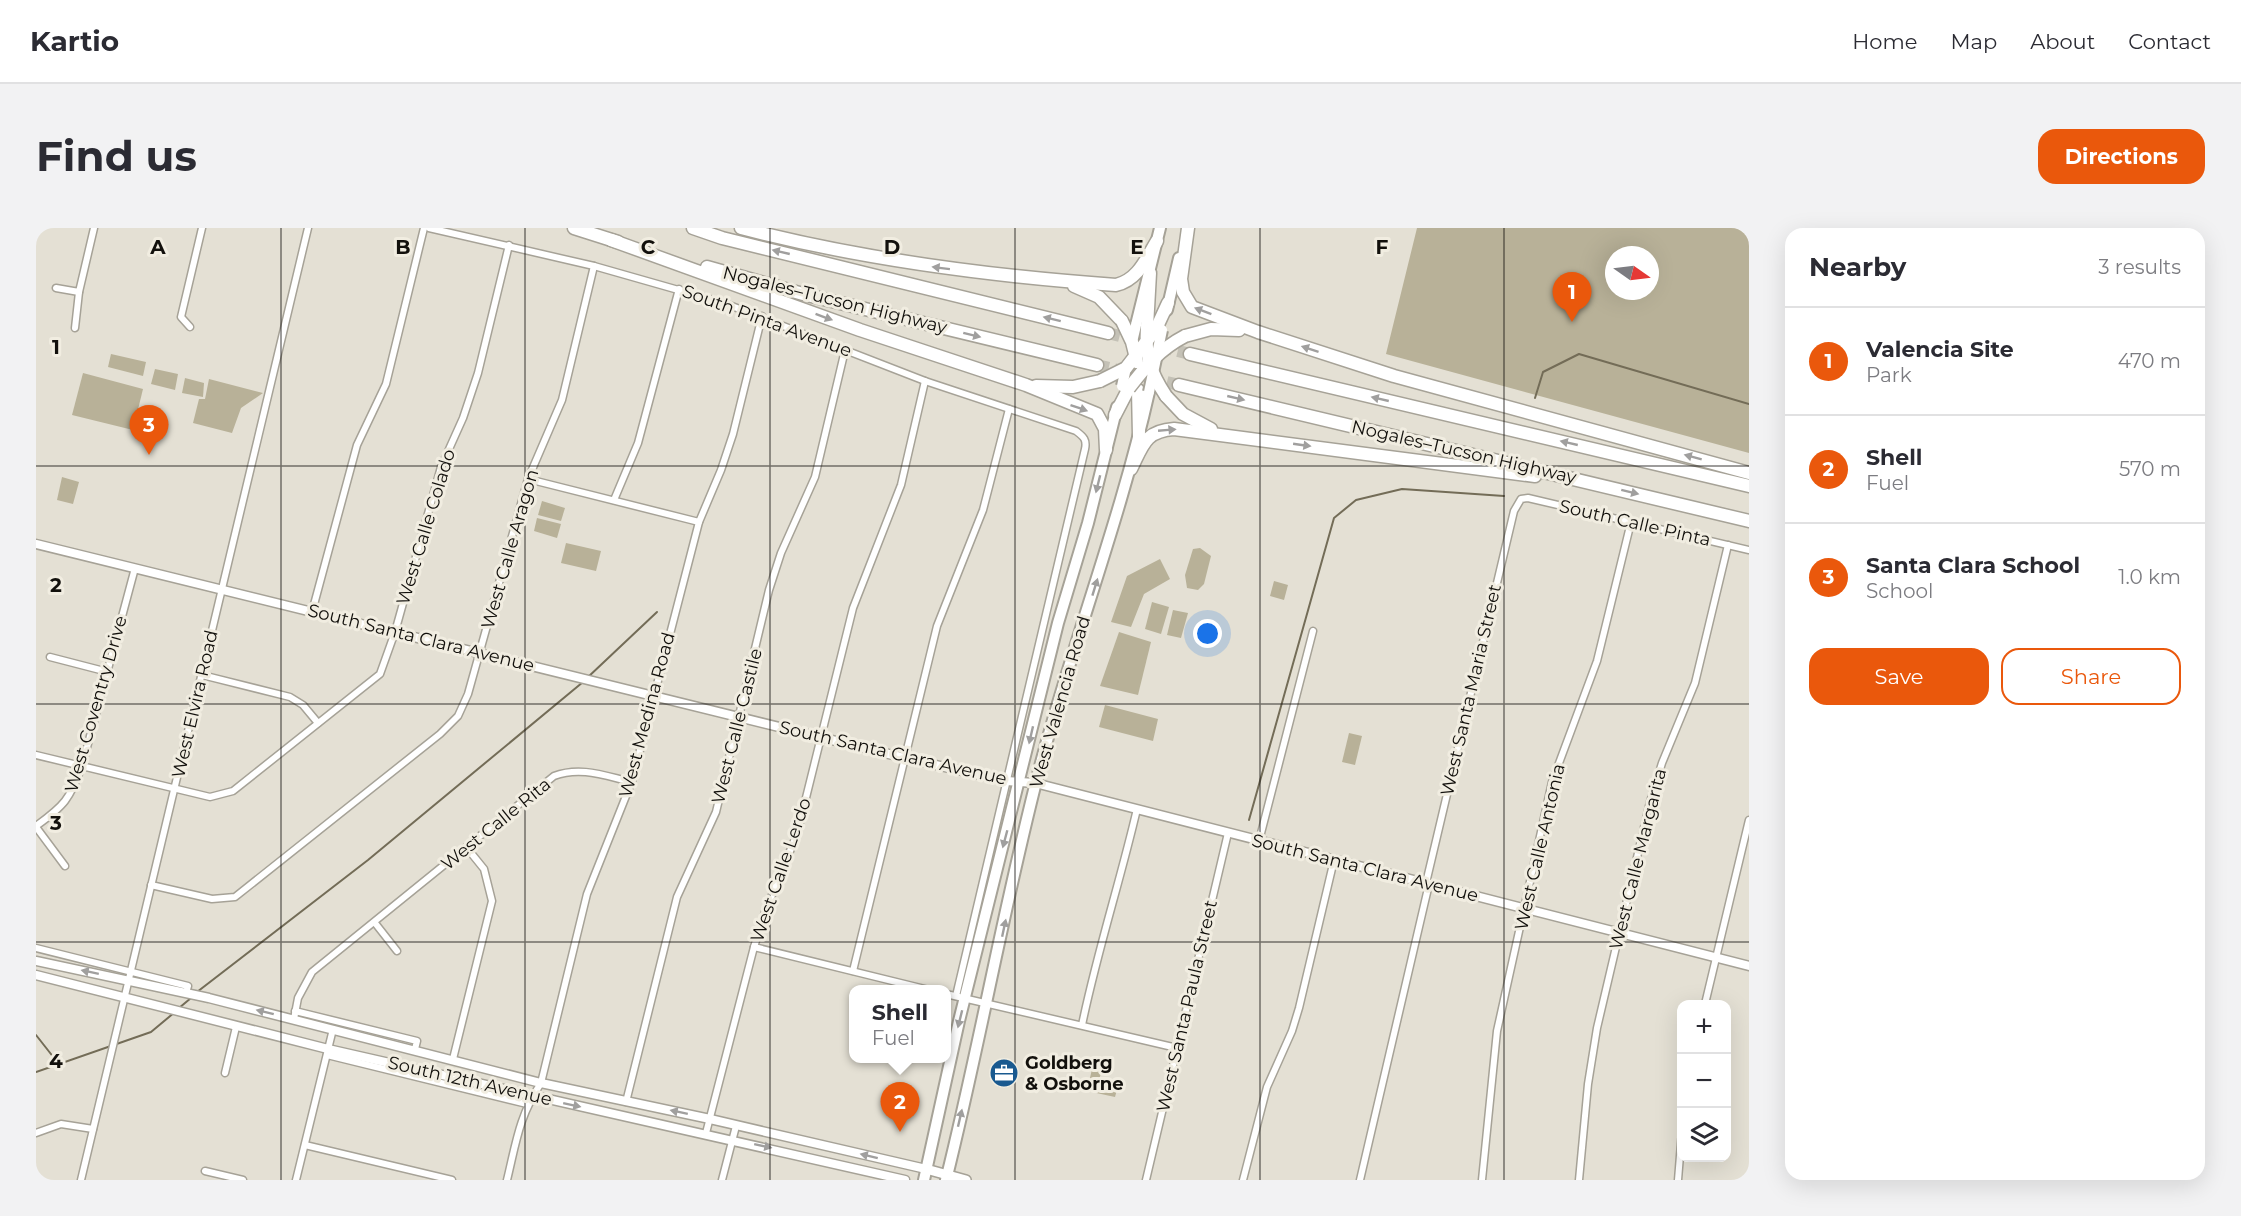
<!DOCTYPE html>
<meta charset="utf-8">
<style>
:root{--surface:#fff;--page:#f2f2f3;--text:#2b2b33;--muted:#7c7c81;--line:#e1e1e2;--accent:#ea580c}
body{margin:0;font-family:Montserrat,sans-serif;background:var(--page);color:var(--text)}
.controls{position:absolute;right:18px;bottom:18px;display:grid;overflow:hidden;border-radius:12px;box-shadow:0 6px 24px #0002}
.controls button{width:54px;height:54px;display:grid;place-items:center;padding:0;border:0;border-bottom:2px solid var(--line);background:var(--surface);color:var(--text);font:30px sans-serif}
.compass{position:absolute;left:1569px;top:18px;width:54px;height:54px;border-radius:50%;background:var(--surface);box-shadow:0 6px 24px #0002;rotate:104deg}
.you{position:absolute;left:1172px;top:406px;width:21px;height:21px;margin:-15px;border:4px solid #fff;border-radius:50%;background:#1a73e8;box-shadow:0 0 0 9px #1a73e833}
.badge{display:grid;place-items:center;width:39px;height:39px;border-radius:50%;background:var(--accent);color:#fff;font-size:20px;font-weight:700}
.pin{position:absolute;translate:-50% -50px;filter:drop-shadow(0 2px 3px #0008)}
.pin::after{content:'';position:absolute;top:32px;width:21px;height:18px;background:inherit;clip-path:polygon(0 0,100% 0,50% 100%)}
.popup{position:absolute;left:813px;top:757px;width:102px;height:78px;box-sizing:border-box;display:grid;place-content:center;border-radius:12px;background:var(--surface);filter:drop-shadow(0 2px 4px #0005);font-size:20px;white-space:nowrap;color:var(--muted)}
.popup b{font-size:22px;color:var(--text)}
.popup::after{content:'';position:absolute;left:50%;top:100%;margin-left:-12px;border:12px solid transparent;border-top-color:var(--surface)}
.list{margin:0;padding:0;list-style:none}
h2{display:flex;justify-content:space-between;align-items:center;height:78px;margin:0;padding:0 24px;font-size:26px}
h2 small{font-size:20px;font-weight:400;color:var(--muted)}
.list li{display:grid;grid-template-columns:39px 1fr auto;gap:18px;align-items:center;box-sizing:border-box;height:108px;padding:0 24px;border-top:2px solid var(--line)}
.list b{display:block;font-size:22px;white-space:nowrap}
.list p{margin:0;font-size:20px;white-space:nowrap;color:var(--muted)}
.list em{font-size:20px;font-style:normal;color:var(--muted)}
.actions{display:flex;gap:12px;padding:18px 24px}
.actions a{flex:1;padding:14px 0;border:2px solid var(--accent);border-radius:18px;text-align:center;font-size:21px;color:var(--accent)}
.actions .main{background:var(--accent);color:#fff}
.icon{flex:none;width:33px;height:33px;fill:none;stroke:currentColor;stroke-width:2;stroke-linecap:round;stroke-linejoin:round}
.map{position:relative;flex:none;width:1713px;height:952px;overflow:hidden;border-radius:18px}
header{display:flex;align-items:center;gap:36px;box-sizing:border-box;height:84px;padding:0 30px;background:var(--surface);border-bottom:2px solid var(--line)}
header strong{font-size:28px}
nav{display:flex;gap:33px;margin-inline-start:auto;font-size:21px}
.intro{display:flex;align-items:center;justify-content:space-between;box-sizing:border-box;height:144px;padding:0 36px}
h1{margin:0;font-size:42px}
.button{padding:15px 27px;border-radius:18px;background:var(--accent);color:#fff;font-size:21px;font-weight:700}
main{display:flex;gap:36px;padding:0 36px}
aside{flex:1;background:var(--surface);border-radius:18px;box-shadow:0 6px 24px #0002}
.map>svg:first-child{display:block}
.green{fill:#b8b198;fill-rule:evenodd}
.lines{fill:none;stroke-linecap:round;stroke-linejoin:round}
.stream{stroke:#736c57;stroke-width:2}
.motorway-tunnel{stroke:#c4c1b6;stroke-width:12;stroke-dasharray:12 6;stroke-linecap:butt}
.minor-casing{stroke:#a6a297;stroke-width:9}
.tertiary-casing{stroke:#a6a297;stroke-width:11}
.secondary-casing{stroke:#a6a297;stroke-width:12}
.primary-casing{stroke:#a6a297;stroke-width:14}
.motorway-casing{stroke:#a6a297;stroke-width:15}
.minor{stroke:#fff;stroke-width:6}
.tertiary{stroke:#fff;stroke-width:8}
.secondary{stroke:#fff;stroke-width:9}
.primary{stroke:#fff;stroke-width:10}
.motorway{stroke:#fff;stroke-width:12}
.primary-bridge-casing{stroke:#a6a297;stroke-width:14;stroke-linecap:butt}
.motorway-bridge-casing{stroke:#a6a297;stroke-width:15;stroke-linecap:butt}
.primary-bridge{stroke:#fff;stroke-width:10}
.motorway-bridge{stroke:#fff;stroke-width:12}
.oneway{fill:#a09f9e}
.grid{fill:none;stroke:#12100c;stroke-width:1.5;stroke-opacity:0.55}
.labels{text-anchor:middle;stroke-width:6;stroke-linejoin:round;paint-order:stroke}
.street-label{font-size:18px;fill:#12100c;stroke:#f1ede1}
.poi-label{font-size:18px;font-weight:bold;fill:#12100c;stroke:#f1ede1;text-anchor:start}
.grid-label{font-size:20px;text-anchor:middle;font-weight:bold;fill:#12100c;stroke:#f1ede1;stroke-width:6;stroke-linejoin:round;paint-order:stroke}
</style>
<header>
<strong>Kartio</strong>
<nav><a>Home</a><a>Map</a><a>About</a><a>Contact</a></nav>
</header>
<div class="intro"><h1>Find us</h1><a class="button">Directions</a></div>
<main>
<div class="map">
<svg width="1713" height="952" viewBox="0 0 1713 952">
<rect width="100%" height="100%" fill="#e4e0d4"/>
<g class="green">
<path d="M1381 0H1713V225L1350 126ZM1578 27H1614V63H1578Z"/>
<polygon points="75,126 110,134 107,148 72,139"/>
<polygon points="119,141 142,146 139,162 115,156"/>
<polygon points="47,145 107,161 97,202 36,187"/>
<polygon points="149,150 168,155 167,169 146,165"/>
<polygon points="173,151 227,165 205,180 196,205 157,195 163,171 169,171"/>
<polygon points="26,249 43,254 37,276 21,272"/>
<polygon points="506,273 529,280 525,293 502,287"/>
<polygon points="501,290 525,296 521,310 498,303"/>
<polygon points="530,315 565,323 560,343 525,335"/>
<polygon points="1164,320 1175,328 1168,356 1162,362 1151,360 1149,347 1157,321"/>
<polygon points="1124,331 1134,351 1108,366 1095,399 1075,394 1091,348"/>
<polygon points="1238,353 1252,357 1248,372 1234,368"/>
<polygon points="1116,374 1133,379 1125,406 1109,401"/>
<polygon points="1137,382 1152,385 1145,410 1131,407"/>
<polygon points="1083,404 1115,414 1102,467 1064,458"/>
<polygon points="1069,477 1122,491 1117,513 1063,499"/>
<polygon points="1313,505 1326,508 1319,537 1306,534"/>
<polygon points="1059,828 1069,831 1063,852 1082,858 1079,869 1051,863"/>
</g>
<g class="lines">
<g class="stream">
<polyline points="0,3 2,0"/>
<polyline points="1499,170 1507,144 1543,126 1713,176"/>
<polyline points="551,450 621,384"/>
<polyline points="1213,592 1298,290 1320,272 1366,261 1468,268"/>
<polyline points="161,764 332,632 547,454"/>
<polyline points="143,780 155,770"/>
<polyline points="0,807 22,835"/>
<polyline points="0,844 115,804 139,784"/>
</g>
<g class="motorway-tunnel">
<polyline points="1072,105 1154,126"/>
<polyline points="1061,137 1143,157"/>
</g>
<g class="minor-casing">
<g id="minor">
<path d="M393 0 558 38 688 75 889 153 1040 203C1048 209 1051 212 1049 221L920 768"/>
<polyline points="20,60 43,64 58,0"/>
<polyline points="154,99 145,89 166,0"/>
<polyline points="39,100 43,64"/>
<polyline points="492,251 663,294"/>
<polyline points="578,272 602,215 643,61"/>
<polyline points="276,384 321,217 350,156 388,0"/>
<polyline points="14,429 72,444"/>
<polyline points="166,447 254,469 267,477 282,495"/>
<polyline points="0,527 174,569 197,563 344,446 359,404 405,239 427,190 442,145 473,17"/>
<path d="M0 598C28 578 34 571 46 538L99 340"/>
<polyline points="0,599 29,638"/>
<polyline points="1223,613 1277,403"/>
<polyline points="1390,655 1478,283 1485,271 1492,270 1713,322"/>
<polyline points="115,657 176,671 199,669 404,506 422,488 432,466 492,251 526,172 558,38"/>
<polyline points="339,695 361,723"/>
<polyline points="718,719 893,762"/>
<polyline points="0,720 152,758 150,765"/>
<polyline points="817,743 901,398 947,282 973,181"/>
<polyline points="910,766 1141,820"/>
<polyline points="1669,776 1713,592"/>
<polyline points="259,783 381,813 379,821"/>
<path d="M258 791 262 770 276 744 518 548C545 538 569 548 596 554"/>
<path d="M1046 797C1061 724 1084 654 1101 581"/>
<polyline points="291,827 491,876"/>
<polyline points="417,831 456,673 448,641 431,620"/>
<polyline points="189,845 200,799"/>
<polyline points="590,874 641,669 680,584 733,362 745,325 779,249 809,122"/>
<polyline points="0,905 25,896 57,901"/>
<polyline points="670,905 718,719 729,684 761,606 817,380 865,257 889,153"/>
<polyline points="269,917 416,952"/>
<polyline points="169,943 207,952"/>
<polyline points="45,952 272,0"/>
<polyline points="260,952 297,801"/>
<path d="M471 952C480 915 483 888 505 855L551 666 596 553 663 294 685 242 697 206 726 88"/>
<polyline points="686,952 700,898"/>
<polyline points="1110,952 1192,605"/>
<polyline points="1207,952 1231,859 1256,803 1263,780 1298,632"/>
<polyline points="1324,952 1393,656"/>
<polyline points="1446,952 1461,803 1516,554 1561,433 1595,294"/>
<polyline points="1543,952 1552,856 1561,800 1614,574 1626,535 1659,455 1692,317"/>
<polyline points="1642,952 1646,903"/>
</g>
</g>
<g class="tertiary-casing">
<g id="tertiary">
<polyline points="0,316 869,530 970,553 999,555 1713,738"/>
<polyline points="0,733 173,770 505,855 674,891 890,941"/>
<polyline points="0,747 292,821 869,952"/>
</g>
</g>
<g class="secondary-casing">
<polyline id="secondary" points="890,941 930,952"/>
</g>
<g class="primary-casing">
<g id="primary">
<polyline points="1131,82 1143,30"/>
<polyline points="1100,97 1124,0"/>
<polyline points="888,952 923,793 1022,395 1052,295 1081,179"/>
<path d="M910 952C945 812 969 670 1006 531 1039 408 1085 289 1113 164"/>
</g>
</g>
<g class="motorway-casing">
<g id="motorway">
<polyline points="538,0 582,14"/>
<polyline points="657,0 686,10 1072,105"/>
<path d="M705 0C828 32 953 48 1080 57 1102 52 1110 31 1121 13"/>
<polyline points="1152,0 1145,51 1147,64 1156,79 1222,104 1358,148 1713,245"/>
<polyline points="575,12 824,102 990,157 1061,186 1069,201 1070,222"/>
<polyline points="671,39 767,66 1061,137"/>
<polyline points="1038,58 1063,69 1086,93"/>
<polyline points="1111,99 1114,45"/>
<polyline points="1120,101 1132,75"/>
<polyline points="1149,108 1175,101 1203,102"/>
<polyline points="1154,126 1713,258"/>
<polyline points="1143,157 1713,293"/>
<polyline points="1000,158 1037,159 1064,153"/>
<polyline points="1102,162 1103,208"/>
<polyline points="1130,168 1147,186 1175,201"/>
<polyline points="1079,187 1093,160"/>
<path d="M1095 241C1107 217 1109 203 1138 201L1499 248"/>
</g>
</g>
<use href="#minor" class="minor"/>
<use href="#tertiary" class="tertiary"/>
<use href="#secondary" class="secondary"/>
<use href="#primary" class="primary"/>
<use href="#motorway" class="motorway"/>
<g class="primary-bridge-casing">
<g id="primary-bridge">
<polyline points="1096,114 1100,97"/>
<polyline points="1086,158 1090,140"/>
<polyline points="1113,164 1126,102"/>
</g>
</g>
<g class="motorway-bridge-casing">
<g id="motorway-bridge">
<polyline points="1086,93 1096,114 1101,134"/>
<path d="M1111 99C1109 128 1114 144 1130 168"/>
<polyline points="1064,153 1090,140 1120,101"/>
<path d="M1093 160C1110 138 1124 121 1149 108"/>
</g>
</g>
<use href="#primary-bridge" class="primary-bridge"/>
<use href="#motorway-bridge" class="motorway-bridge"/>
</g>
<defs><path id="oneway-solid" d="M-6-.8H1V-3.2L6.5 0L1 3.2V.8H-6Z" transform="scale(1.5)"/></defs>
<g class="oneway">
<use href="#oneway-solid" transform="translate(745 24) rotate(-167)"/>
<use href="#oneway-solid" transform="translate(905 40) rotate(-173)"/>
<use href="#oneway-solid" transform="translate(1167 83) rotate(-159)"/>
<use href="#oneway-solid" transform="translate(788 89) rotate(20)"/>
<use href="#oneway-solid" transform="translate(1016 91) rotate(-166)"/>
<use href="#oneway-solid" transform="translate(936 107) rotate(14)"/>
<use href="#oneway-solid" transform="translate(1274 121) rotate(-162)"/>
<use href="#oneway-solid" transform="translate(1200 170) rotate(13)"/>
<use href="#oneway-solid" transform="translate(1344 171) rotate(-167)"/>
<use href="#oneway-solid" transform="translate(1043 180) rotate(19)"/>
<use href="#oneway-solid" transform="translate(1131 202) rotate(-5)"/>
<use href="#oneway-solid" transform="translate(1533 215) rotate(-167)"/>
<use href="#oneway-solid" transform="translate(1266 217) rotate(8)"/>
<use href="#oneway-solid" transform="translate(1657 229) rotate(-165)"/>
<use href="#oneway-solid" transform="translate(1062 256) rotate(104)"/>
<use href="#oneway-solid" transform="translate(1594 264) rotate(14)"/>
<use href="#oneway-solid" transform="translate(1059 359) rotate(-73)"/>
<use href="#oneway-solid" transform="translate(995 507) rotate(103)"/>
<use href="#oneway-solid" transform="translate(969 611) rotate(105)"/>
<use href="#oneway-solid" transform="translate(968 700) rotate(-78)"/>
<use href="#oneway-solid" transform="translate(54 744) rotate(-168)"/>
<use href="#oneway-solid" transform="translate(229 784) rotate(-166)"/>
<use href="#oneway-solid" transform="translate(924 791) rotate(104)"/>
<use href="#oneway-solid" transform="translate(536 877) rotate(12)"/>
<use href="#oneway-solid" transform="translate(643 884) rotate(-168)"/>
<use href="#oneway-solid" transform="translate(924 890) rotate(-77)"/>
<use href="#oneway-solid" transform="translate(727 918) rotate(12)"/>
<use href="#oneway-solid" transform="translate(833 928) rotate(-166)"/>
</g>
<path class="grid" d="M245 0V952M489 0V952M734 0V952M979 0V952M1224 0V952M1468 0V952M0 238H1713M0 476H1713M0 714H1713"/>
<defs>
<g id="office-disc" transform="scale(1.5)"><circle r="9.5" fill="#19598f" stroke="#f1ede1"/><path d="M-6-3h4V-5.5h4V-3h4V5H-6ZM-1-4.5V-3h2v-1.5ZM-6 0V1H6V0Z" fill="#fff"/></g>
</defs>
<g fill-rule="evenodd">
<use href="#office-disc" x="968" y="845"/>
</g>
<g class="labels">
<g class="street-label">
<text transform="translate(799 72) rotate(14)" y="6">Nogales–Tucson Highway</text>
<text transform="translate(731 93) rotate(20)" y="6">South Pinta Avenue</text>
<text transform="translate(1428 224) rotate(13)" y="6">Nogales–Tucson Highway</text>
<text transform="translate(1599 295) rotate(13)" y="6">South Calle Pinta</text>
<text transform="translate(390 299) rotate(-73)" y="6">West Calle Colado</text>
<text transform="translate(474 321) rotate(-74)" y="6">West Calle Aragon</text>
<text transform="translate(385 410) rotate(14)" y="6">South Santa Clara Avenue</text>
<text transform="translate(1435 462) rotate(-77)" y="6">West Santa Maria Street</text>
<text transform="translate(1024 474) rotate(-74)" y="6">West Valencia Road</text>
<text transform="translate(60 476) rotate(-74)" y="6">West Coventry Drive</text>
<text transform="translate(159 476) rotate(-77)" y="6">West Elvira Road</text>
<text transform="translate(611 487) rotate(-75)" y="6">West Medina Road</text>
<text transform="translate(701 498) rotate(-76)" y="6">West Calle Castile</text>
<text transform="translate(857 525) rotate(13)" y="6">South Santa Clara Avenue</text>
<text transform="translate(460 596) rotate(-39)" y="6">West Calle Rita</text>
<text transform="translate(1504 619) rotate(-77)" y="6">West Calle Antonia</text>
<text transform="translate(1602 631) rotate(-76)" y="6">West Calle Margarita</text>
<text transform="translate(1329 640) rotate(14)" y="6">South Santa Clara Avenue</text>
<text transform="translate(745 642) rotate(-71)" y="6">West Calle Lerdo</text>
<text transform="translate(1151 778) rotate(-77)" y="6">West Santa Paula Street</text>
<text transform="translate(434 853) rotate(13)" y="6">South 12th Avenue</text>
</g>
<g class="poi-label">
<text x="989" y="841">Goldberg<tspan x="989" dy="21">&amp; Osborne</tspan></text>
</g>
</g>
<g class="grid-label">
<text x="122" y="26">A</text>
<text x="367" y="26">B</text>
<text x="612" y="26">C</text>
<text x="856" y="26">D</text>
<text x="1101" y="26">E</text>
<text x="1346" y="26">F</text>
<text x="20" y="126">1</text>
<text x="20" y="364">2</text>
<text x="20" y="602">3</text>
<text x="20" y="840">4</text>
</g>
</svg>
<div class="controls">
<button>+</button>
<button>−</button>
<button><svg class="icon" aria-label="layers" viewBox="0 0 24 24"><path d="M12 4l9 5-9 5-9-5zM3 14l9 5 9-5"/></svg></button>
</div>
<svg class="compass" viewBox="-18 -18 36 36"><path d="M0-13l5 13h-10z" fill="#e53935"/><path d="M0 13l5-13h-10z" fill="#7c7c81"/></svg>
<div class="you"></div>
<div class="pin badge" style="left:1536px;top:94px">1</div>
<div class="pin badge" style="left:864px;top:904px">2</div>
<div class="popup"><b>Shell</b>Fuel</div>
<div class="pin badge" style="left:113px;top:227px">3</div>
</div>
<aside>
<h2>Nearby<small>3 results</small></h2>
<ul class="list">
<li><span class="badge">1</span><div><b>Valencia Site</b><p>Park</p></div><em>470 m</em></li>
<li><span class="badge">2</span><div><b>Shell</b><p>Fuel</p></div><em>570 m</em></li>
<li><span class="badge">3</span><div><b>Santa Clara School</b><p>School</p></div><em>1.0 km</em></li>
</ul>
<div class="actions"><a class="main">Save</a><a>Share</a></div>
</aside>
</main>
